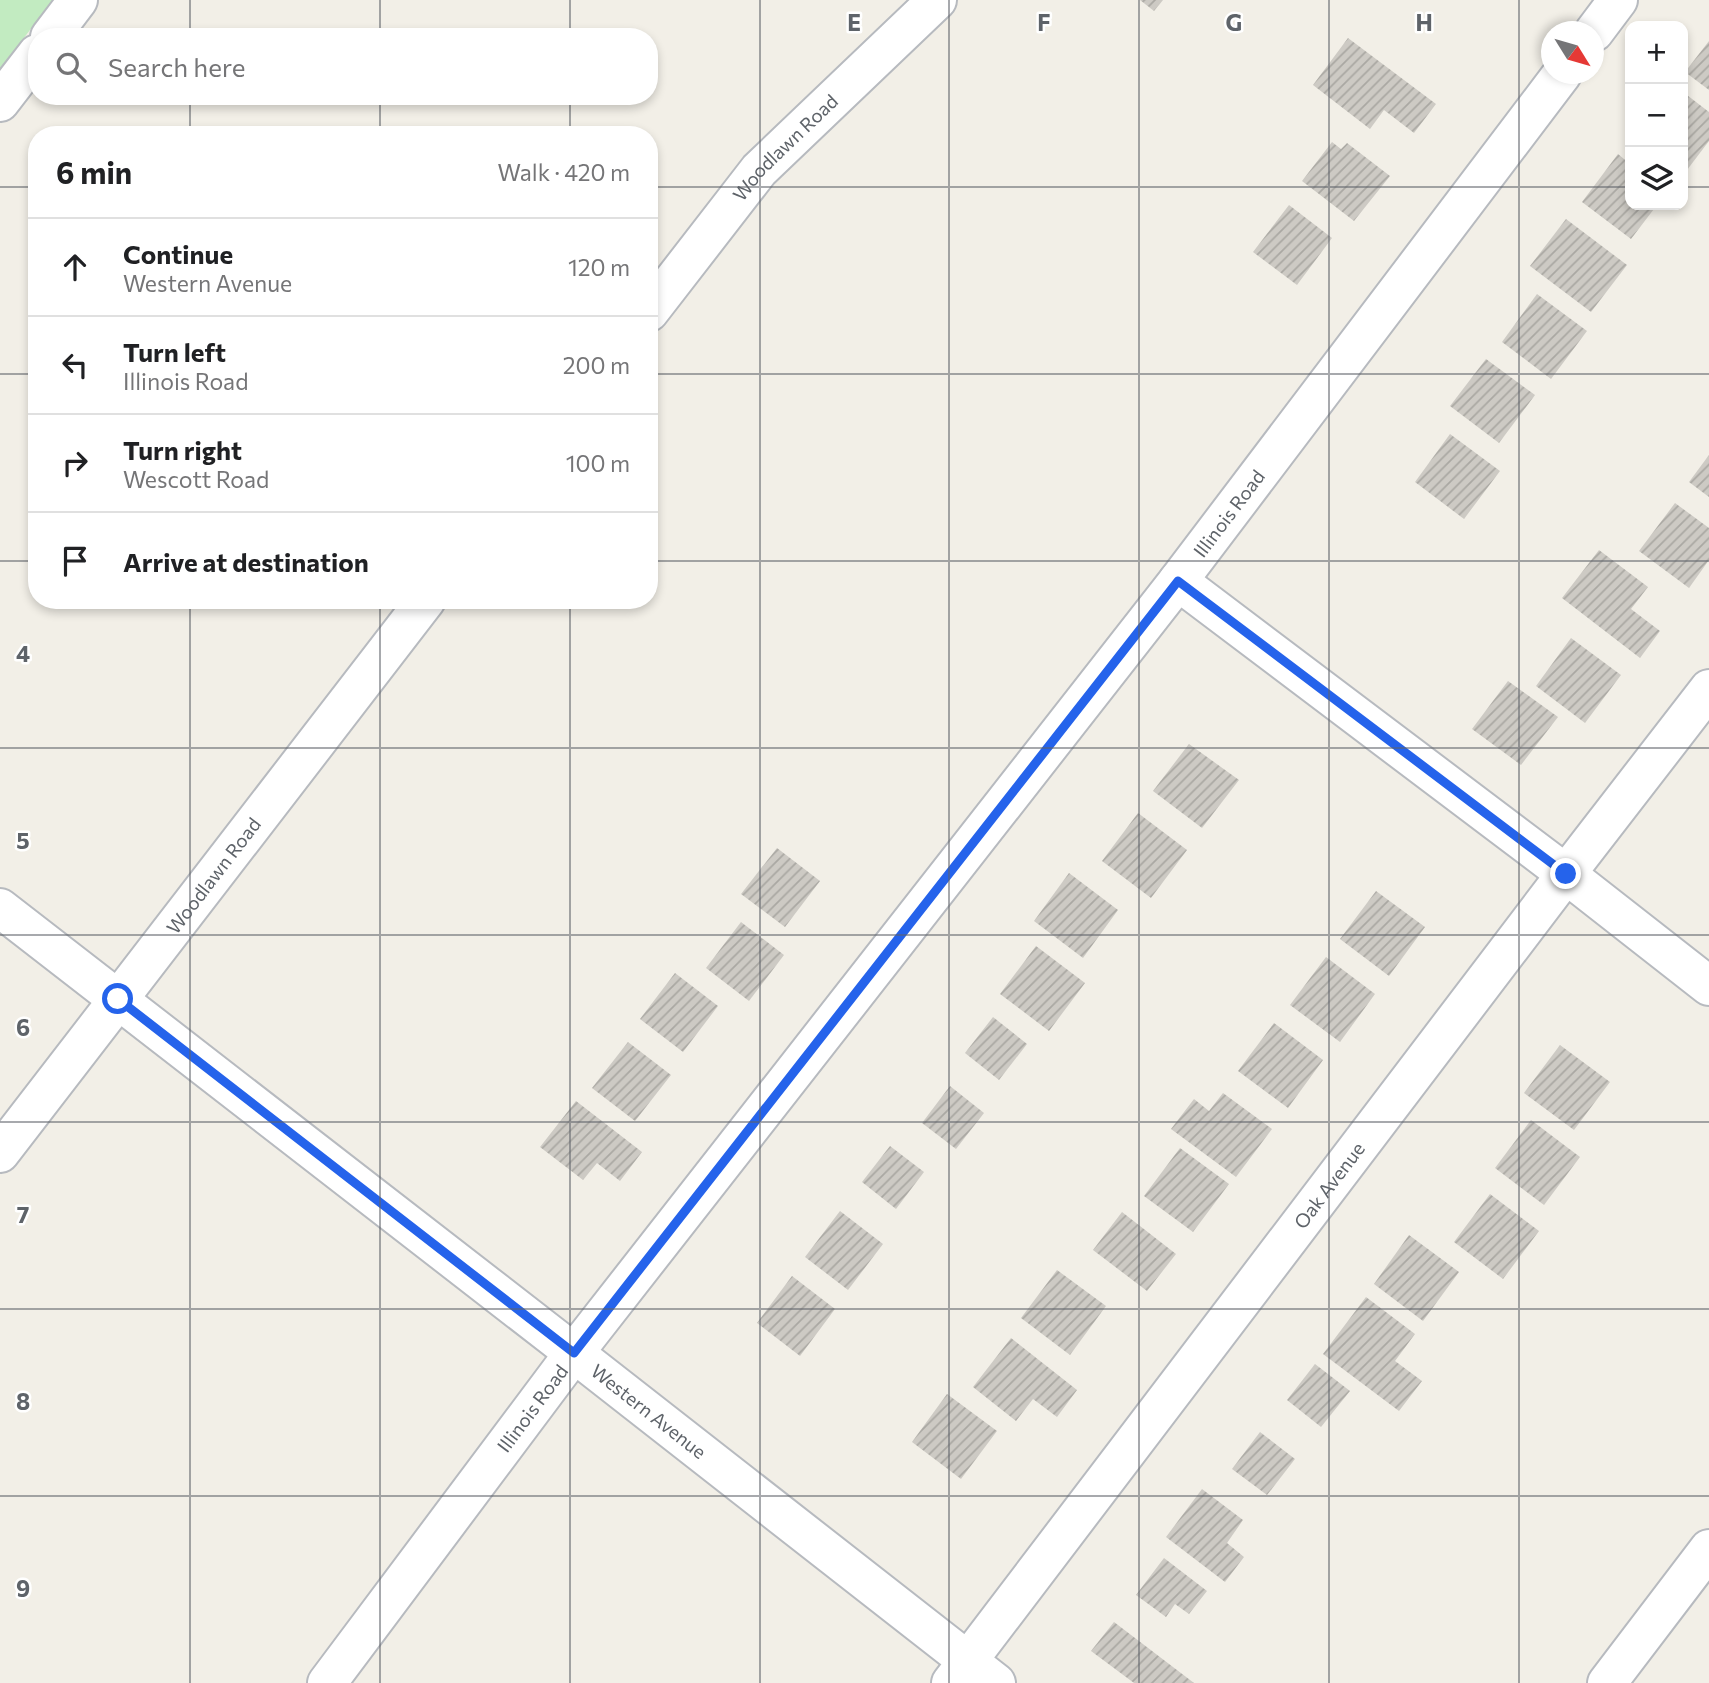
<!DOCTYPE html>
<meta charset="utf-8">
<style>
:root{--surface:#fff;--page:#f2f2f2;--text:#202124;--muted:#757577;--line:#e0e0e0}
body{margin:0;font-family:Commissioner,sans-serif;background:var(--page);color:var(--text)}
.controls{position:absolute;right:21px;top:21px;display:grid;overflow:hidden;border-radius:14px;box-shadow:0 4px 10px #0003}
.controls button{width:63px;height:63px;display:grid;place-items:center;padding:0;border:0;border-bottom:2px solid var(--line);background:var(--surface);color:var(--text);font:35px sans-serif}
.compass{position:absolute;left:1541px;top:21px;width:63px;height:63px;border-radius:50%;background:var(--surface);box-shadow:0 4px 10px #0003;rotate:127deg}
.stop{position:absolute;width:21px;height:21px;margin:-16px;border:5px solid #2563eb;border-radius:50%;background:#fff}
.stop.end{background:#2563eb;border-color:#fff;box-shadow:0 2px 7px #0008}
.list{margin:0;padding:0;list-style:none}
h2{display:flex;justify-content:space-between;align-items:center;height:91px;margin:0;padding:0 28px;font-size:30px}
h2 small{font-size:23px;font-weight:400;color:var(--muted)}
.list li{display:grid;grid-template-columns:46px 1fr auto;gap:21px;align-items:center;box-sizing:border-box;height:98px;padding:0 28px;border-top:2px solid var(--line)}
.list b{display:block;font-size:26px;white-space:nowrap}
.list p{margin:0;font-size:23px;white-space:nowrap;color:var(--muted)}
.list em{font-size:23px;font-style:normal;color:var(--muted)}
.icon{flex:none;width:38px;height:38px;fill:none;stroke:currentColor;stroke-width:2;stroke-linecap:round;stroke-linejoin:round}
.map{position:relative;flex:none;width:1709px;height:1683px;overflow:hidden}
.search{position:absolute;background:var(--surface);box-shadow:0 4px 10px #0003;left:28px;top:28px;width:630px;height:77px;display:flex;align-items:center;gap:18px;box-sizing:border-box;padding:0 24px;border-radius:28px;color:var(--muted);font-size:26px}
.panel{position:absolute;background:var(--surface);box-shadow:0 4px 10px #0003;left:28px;top:126px;width:630px;height:483px;border-radius:28px}
.map>svg:first-child{display:block}
.green{fill:#c2ebc1}
.building{fill:url(#building-hatch)}
.lines{fill:none;stroke-linecap:round;stroke-linejoin:round}
.minor-casing{stroke:#b7babf;stroke-width:42}
.tertiary-casing{stroke:#b7babf;stroke-width:42}
.minor{stroke:#fff;stroke-width:38}
.tertiary{stroke:#fff;stroke-width:38}
.route{stroke:#2563eb;stroke-width:9}
.grid{fill:none;stroke:#5e6369;stroke-width:2;stroke-opacity:0.55}
.labels{text-anchor:middle;stroke-width:5;stroke-linejoin:round;paint-order:stroke}
.street-label{font-size:19px;fill:#5e6369;stroke:#fff}
.grid-label{font-size:23px;text-anchor:middle;font-weight:bold;fill:#5e6369;stroke:#fff;stroke-width:5;stroke-linejoin:round;paint-order:stroke}
</style>
<div class="map">
<svg width="1709" height="1683" viewBox="0 0 1709 1683">
<defs>
<pattern id="building-hatch" width="6" height="6" patternUnits="userSpaceOnUse" patternTransform="scale(1.75)"><rect width="6" height="6" fill="#cdcac4"/><path d="M-1 1l2-2M0 6l6-6M5 7l2-2" fill="none" stroke="#aaa8a3"/></pattern>
</defs>
<rect width="100%" height="100%" fill="#f2efe7"/>
<polygon class="green" points="0,0 53,0 0,69"/>
<g class="building">
<polygon points="1140,0 1163,0 1154,11"/>
<polygon points="1348,38 1436,104 1414,133 1384,110 1370,129 1313,85"/>
<polygon points="1709,41 1709,90 1685,72"/>
<polygon points="1683,92 1709,112 1709,141 1687,170 1683,167"/>
<polygon points="1332,142 1341,149 1347,143 1390,176 1354,221 1302,181"/>
<polygon points="1618,154 1630,164 1630,205 1657,205 1631,239 1582,202"/>
<polygon points="1289,205 1332,238 1297,285 1253,252"/>
<polygon points="1566,219 1627,265 1591,312 1530,266"/>
<polygon points="1537,294 1587,331 1551,379 1502,342"/>
<polygon points="1486,359 1535,395 1499,443 1450,406"/>
<polygon points="1450,434 1500,471 1464,519 1415,482"/>
<polygon points="1709,455 1709,497 1689,482"/>
<polygon points="1675,503 1709,528 1709,560 1689,588 1639,551"/>
<polygon points="1599,550 1648,587 1631,609 1660,631 1640,658 1562,598"/>
<polygon points="1571,638 1621,675 1585,723 1536,686"/>
<polygon points="1508,681 1558,717 1521,765 1472,729"/>
<polygon points="1189,744 1239,780 1202,828 1153,791"/>
<polygon points="1138,813 1187,850 1151,898 1102,861"/>
<polygon points="777,848 820,881 785,927 741,894"/>
<polygon points="1069,873 1118,910 1083,958 1034,921"/>
<polygon points="1376,891 1425,927 1389,976 1340,939"/>
<polygon points="741,922 784,955 749,1001 706,968"/>
<polygon points="1036,946 1085,983 1049,1031 1000,994"/>
<polygon points="1326,957 1375,994 1340,1042 1290,1005"/>
<polygon points="675,973 718,1006 683,1052 640,1019"/>
<polygon points="993,1017 1027,1044 999,1080 965,1053"/>
<polygon points="1274,1023 1323,1060 1288,1108 1238,1071"/>
<polygon points="628,1042 671,1075 635,1121 592,1088"/>
<polygon points="1560,1045 1610,1082 1574,1130 1524,1093"/>
<polygon points="950,1086 984,1113 956,1149 922,1123"/>
<polygon points="1223,1093 1272,1129 1236,1177 1171,1129 1194,1099 1209,1111"/>
<polygon points="576,1101 642,1152 620,1181 597,1163 583,1180 540,1147"/>
<polygon points="1531,1120 1580,1157 1544,1205 1495,1168"/>
<polygon points="890,1146 924,1172 896,1209 862,1182"/>
<polygon points="1180,1148 1229,1184 1193,1232 1144,1196"/>
<polygon points="1490,1194 1539,1231 1503,1279 1454,1242"/>
<polygon points="840,1211 883,1244 848,1290 805,1257"/>
<polygon points="1122,1212 1176,1254 1147,1291 1093,1250"/>
<polygon points="1409,1235 1459,1272 1423,1321 1374,1284"/>
<polygon points="1057,1270 1106,1306 1070,1355 1021,1318"/>
<polygon points="792,1276 835,1309 800,1356 757,1323"/>
<polygon points="1366,1297 1415,1334 1395,1361 1422,1381 1399,1411 1323,1354"/>
<polygon points="1011,1338 1077,1390 1057,1417 1033,1399 1016,1421 973,1387"/>
<polygon points="1315,1364 1350,1391 1321,1427 1287,1400"/>
<polygon points="947,1394 997,1431 961,1479 912,1442"/>
<polygon points="1260,1432 1295,1459 1267,1495 1232,1469"/>
<polygon points="1202,1489 1243,1520 1227,1543 1244,1557 1225,1582 1166,1537"/>
<polygon points="1164,1558 1207,1591 1189,1614 1175,1604 1166,1617 1136,1595"/>
<polygon points="1114,1622 1194,1683 1134,1683 1091,1651"/>
</g>
<g class="lines">
<g class="minor-casing">
<g id="minor">
<polyline points="1594,32 1618,0"/>
<polyline points="50,37 78,0"/>
<polyline points="0,102 37,54"/>
<path id="s1" d="M649 312 759 170 937 0"/>
<polyline points="1178,581 1566,874 1709,986"/>
<path id="s2" d="M0 1153 426 600"/>
<path id="s3" d="M327 1683 574 1353 1178 581 1562 74"/>
<path id="s4" d="M951 1683 1566 874 1709 689"/>
<polyline points="1607,1683 1709,1549"/>
</g>
</g>
<g class="tertiary-casing">
<g id="tertiary">
<path id="s5" d="M0 908 574 1353 996 1683"/>
</g>
</g>
<use href="#minor" class="minor"/>
<use href="#tertiary" class="tertiary"/>
</g>
<g class="lines">
<polyline class="route" points="118,999 574,1353 1178,581 1566,874"/>
</g>
<path class="grid" d="M190 0V37M380 0V37M570 0V37M760 0V1683M949 0V1683M1139 0V1683M1329 0V1683M1519 0V1683M190 96V135M380 96V135M570 96V135M0 187H37M649 187H1630M1683 187H1709M0 374H37M649 374H1709M0 561H37M649 561H1709M190 600V1683M380 600V1683M570 600V1683M0 748H1709M0 935H1709M0 1122H1709M0 1309H1709M0 1496H1709"/>
<g class="labels">
<g class="street-label">
<text dy="7" stroke="none"><textPath href="#s1" startOffset="214">Woodlawn Road</textPath></text>
<text dy="7" stroke="none"><textPath href="#s3" startOffset="1477">Illinois Road</textPath></text>
<text dy="7" stroke="none"><textPath href="#s2" startOffset="350">Woodlawn Road</textPath></text>
<text dy="7" stroke="none"><textPath href="#s4" startOffset="625">Oak Avenue</textPath></text>
<text dy="7" stroke="none"><textPath href="#s3" startOffset="343">Illinois Road</textPath></text>
<text dy="7" stroke="none"><textPath href="#s5" startOffset="821">Western Avenue</textPath></text>
</g>
</g>
<g class="grid-label">
<text x="854" y="31">E</text>
<text x="1044" y="31">F</text>
<text x="1234" y="31">G</text>
<text x="1424" y="31">H</text>
<text x="23" y="662">4</text>
<text x="23" y="849">5</text>
<text x="23" y="1036">6</text>
<text x="23" y="1223">7</text>
<text x="23" y="1410">8</text>
<text x="23" y="1597">9</text>
</g>
</svg>
<div class="controls">
<button>+</button>
<button>−</button>
<button><svg class="icon" aria-label="layers" viewBox="0 0 24 24"><path d="M12 4l9 5-9 5-9-5zM3 14l9 5 9-5"/></svg></button>
</div>
<svg class="compass" viewBox="-18 -18 36 36"><path d="M0-13l5 13h-10z" fill="#e53935"/><path d="M0 13l5-13h-10z" fill="#757577"/></svg>
<div class="stop" style="left:118px;top:999px"></div>
<div class="stop end" style="left:1566px;top:874px"></div>
<div class="search"><svg class="icon" aria-label="search" viewBox="0 0 24 24"><circle cx="10" cy="10" r="6"/><path d="M15 15l6 6"/></svg>Search here</div>
<section class="panel">
<h2>6 min<small>Walk · 420 m</small></h2>
<ul class="list">
<li><svg class="icon" aria-label="ahead" viewBox="0 0 24 24"><path d="M12 20V5M6 11l6-6 6 6"/></svg><div><b>Continue</b><p>Western Avenue</p></div><em>120 m</em></li>
<li><svg class="icon" aria-label="left" viewBox="0 0 24 24"><path d="M17 20v-9H6M10 6l-5 5 5 5"/></svg><div><b>Turn left</b><p>Illinois Road</p></div><em>200 m</em></li>
<li><svg class="icon" aria-label="right" viewBox="0 0 24 24"><path d="M7 20v-9h11M14 6l5 5-5 5"/></svg><div><b>Turn right</b><p>Wescott Road</p></div><em>100 m</em></li>
<li><svg class="icon" aria-label="arrive" viewBox="0 0 24 24"><path d="M6 21V4h12l-3 4 3 4H6"/></svg><div><b>Arrive at destination</b></div></li>
</ul>
</section>
</div>
